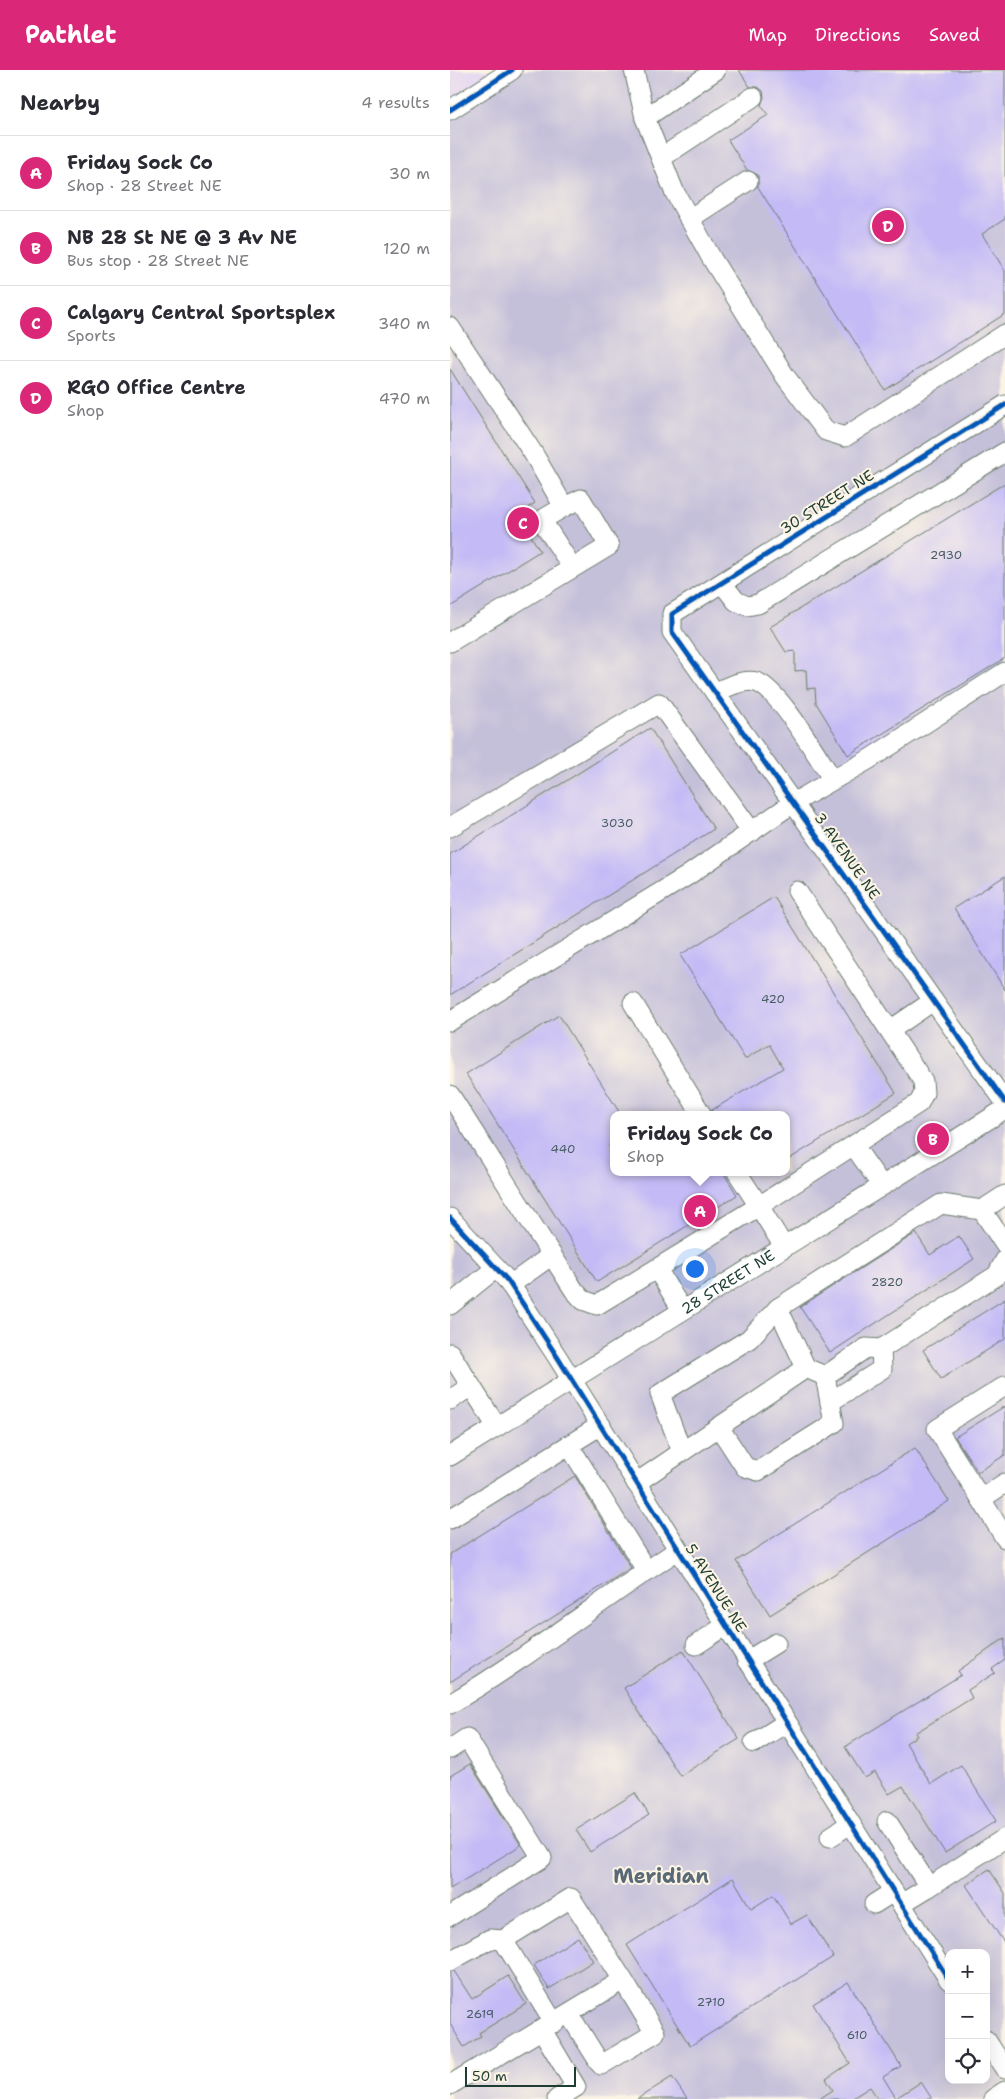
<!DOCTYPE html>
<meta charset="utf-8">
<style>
:root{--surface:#fff;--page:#f2f2f3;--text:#2b2b33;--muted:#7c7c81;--line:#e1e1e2;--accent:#db2777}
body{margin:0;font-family:"Shantell Sans",sans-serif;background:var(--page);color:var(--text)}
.controls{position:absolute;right:15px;bottom:15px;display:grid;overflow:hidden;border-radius:10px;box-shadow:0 5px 20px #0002}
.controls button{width:45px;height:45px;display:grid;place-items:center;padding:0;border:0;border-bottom:1px solid var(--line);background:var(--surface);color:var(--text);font:25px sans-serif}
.scale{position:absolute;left:15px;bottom:12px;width:111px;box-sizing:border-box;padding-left:5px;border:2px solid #1f3d34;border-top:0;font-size:14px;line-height:18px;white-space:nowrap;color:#1f3d34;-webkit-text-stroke:4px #fcf5e5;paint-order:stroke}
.you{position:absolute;left:244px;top:1198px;width:18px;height:18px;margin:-12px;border:4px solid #fff;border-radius:50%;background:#1a73e8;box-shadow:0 0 0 8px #1a73e833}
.badge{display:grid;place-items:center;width:32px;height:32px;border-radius:50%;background:var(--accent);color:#fff;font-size:16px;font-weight:700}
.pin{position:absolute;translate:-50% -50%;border:2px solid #fff;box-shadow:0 1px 5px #0006}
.popup{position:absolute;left:160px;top:1041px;width:180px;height:65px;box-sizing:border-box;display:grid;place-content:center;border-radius:10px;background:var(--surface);filter:drop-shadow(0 1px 4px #0005);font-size:16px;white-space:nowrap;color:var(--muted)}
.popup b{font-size:19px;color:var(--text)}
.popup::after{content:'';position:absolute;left:50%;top:100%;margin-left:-10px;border:10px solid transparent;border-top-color:var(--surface)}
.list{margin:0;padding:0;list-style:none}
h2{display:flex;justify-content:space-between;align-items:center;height:65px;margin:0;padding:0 20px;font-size:21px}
h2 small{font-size:16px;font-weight:400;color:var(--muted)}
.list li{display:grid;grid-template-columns:32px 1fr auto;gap:15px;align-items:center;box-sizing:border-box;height:75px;padding:0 20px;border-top:1px solid var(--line)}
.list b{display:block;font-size:19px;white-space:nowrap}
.list p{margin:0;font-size:16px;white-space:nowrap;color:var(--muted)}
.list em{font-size:16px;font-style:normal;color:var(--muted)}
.icon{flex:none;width:28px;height:28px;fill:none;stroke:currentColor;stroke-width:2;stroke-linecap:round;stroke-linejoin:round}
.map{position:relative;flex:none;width:555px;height:2029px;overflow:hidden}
header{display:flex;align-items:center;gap:30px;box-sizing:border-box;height:70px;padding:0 25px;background:var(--accent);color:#fff}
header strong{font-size:24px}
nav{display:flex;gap:28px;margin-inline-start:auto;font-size:18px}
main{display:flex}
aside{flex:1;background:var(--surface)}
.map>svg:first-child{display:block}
.built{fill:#e2d4f3}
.industrial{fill:#c5c0da;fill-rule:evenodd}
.building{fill:#c4bbf6}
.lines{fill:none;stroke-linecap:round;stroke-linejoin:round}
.minor-casing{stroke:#6a7a6c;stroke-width:21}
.minor{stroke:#fff;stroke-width:19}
.cycleway-casing{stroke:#fcf5e5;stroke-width:8}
.cycleway{stroke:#0057b8;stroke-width:5}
.labels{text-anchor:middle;stroke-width:4;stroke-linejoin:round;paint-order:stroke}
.number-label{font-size:12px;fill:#485c64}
.street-label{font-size:15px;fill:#1f3d34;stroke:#fcf5e5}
.district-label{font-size:20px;font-weight:bold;fill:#596978;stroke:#fcf5e5}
</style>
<header>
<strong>Pathlet</strong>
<nav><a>Map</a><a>Directions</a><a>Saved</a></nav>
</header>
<main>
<aside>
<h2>Nearby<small>4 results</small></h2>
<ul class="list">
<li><span class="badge">A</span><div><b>Friday Sock Co</b><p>Shop · 28 Street NE</p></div><em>30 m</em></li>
<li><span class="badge">B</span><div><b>NB 28 St NE @ 3 Av NE</b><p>Bus stop · 28 Street NE</p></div><em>120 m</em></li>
<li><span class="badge">C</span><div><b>Calgary Central Sportsplex</b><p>Sports</p></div><em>340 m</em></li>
<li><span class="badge">D</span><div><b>RGO Office Centre</b><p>Shop</p></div><em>470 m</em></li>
</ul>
</aside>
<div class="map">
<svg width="555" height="2029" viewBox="0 0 555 2029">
<rect width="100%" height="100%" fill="#fcf5e5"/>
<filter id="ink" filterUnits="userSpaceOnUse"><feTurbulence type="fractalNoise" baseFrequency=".02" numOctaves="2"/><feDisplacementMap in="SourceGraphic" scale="10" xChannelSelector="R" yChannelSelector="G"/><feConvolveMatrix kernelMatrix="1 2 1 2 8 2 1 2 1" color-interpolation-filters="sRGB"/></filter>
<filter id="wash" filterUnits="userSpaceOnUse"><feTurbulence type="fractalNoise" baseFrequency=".0096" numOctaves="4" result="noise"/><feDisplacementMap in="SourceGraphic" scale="20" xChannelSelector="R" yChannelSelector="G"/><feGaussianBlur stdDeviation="1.12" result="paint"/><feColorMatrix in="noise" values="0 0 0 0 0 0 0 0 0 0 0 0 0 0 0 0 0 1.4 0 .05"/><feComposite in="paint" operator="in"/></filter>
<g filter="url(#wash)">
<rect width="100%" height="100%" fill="#f6ebd3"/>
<polygon class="built" points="0,0 61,0 0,38"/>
<path class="industrial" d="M61 0H555V2029H0V38ZM164 1045H336V1102H164ZM499 1883H536V2010H499Z"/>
<g id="blocks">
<g class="building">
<polygon points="289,0 555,0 555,149 532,164 555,201 555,244 435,320 308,117 308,105 297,100 278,70 318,45 311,35 314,27 313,21 308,17 300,17"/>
<polygon points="0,299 85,433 68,444 90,481 0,537"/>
<polygon points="555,413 555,588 398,685 366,633 365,618 357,619 356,600 345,601 345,581 336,582 320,557"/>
<polygon points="200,658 264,759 0,925 0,784"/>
<polygon points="555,806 555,920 504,838"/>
<polygon points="324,827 446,1023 336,1091 336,1045 263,1045 262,1040 333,998 319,974 295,989 230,885"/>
<polygon points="109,945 171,1045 164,1045 164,1072 159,1075 164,1083 164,1102 273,1102 287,1125 147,1212 16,1004"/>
<polygon points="466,1163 480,1185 509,1166 524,1189 380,1283 350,1237"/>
<polygon points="555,1229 555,1269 491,1309 473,1280"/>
<polygon points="555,1336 555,1385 528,1402 505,1367"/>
<polygon points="465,1378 499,1431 320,1545 286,1491"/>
<polygon points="125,1406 181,1498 0,1612 0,1484"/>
<polygon points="555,1568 555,1590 542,1599 545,1603 518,1620 522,1628 465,1663 467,1666 456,1673 481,1714 511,1695 546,1751 495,1783 453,1716 439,1724 425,1702 415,1708 395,1677 511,1605 508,1601"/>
<polygon points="233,1580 289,1669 230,1706 174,1618"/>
<polygon points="20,1694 71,1775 0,1819 0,1706"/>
<polygon points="185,1723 199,1745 140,1782 126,1760"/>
<polygon points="539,1799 555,1823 555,1874 516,1815"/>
<polygon points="283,1808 301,1839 323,1825 341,1854 357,1845 383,1887 240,1976 177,1875"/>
<polygon points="128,1867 143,1891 99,1919 84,1895"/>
<polygon points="4,1901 22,1929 58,1906 76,1934 29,1963 31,1966 14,1977 0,1954 0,1902"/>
<polygon points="398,1912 451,1996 433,2007 446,2028 471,2012 482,2029 428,2029 420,2017 401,2029 369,2029 383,2020 376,2009 400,1993 363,1934"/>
<polygon points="222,2007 237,2029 187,2029"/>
</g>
</g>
</g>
<g filter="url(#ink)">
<use href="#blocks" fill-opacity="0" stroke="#6a7a6c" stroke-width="1"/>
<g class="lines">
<g class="minor-casing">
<g id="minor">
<polyline points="184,0 195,48 224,121 262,189 335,306 376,361 395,367 555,264"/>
<polyline points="0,40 62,0"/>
<polyline points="195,48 266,0"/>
<polyline points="211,88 303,27"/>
<polyline points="239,149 298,111"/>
<polyline points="0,257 83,383 114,437 131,429 159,476 0,572"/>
<polyline points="555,335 222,544 222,562 555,1032"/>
<polyline points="114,437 95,448 96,457 122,497"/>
<polyline points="272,513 286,531 297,536 308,534 555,382"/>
<polyline points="383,710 418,690 555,602"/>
<polyline points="0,757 209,633 302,762"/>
<polyline points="183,933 252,1045"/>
<path d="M0 951 237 806 343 733 383 710C369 689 328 618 306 612 294 609 276 617 265 623"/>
<polyline points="439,961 483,931"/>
<polyline points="0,1025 124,1220 133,1230 147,1235 309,1136 334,1177"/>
<polyline points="404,1076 432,1116"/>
<polyline points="287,1102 309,1136 469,1033 474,1023 473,1011 347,821"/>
<polyline points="555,1125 532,1140 555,1175"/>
<polyline points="0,1148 58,1211 108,1288 499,1910"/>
<polyline points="207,1199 232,1240"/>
<polyline points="60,1215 102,1185"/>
<polyline points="0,1235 46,1198"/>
<polyline points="328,1238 356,1298"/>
<polyline points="0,1283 47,1357"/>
<polyline points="0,1330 21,1316"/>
<polyline points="380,1332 432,1299 431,1279"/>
<polyline points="269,1357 295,1397 308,1401 384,1353 375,1306"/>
<polyline points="119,1375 196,1500"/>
<polyline points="232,1382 210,1324 299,1269 328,1238 491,1134 532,1140"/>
<path id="s1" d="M0 1386 555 1039"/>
<polyline points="186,1413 356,1298 375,1306 416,1278 431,1279 547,1205 555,1190"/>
<polyline points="555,1413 531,1429 555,1468"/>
<polyline points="531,1429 487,1359 555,1316"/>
<polyline points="0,1449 151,1355"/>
<polyline points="246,1575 275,1556"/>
<polyline points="297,1591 326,1573"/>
<path d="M0 1634C79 1587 151 1530 228 1480"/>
<polyline points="304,1673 336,1653"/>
<polyline points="0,1679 17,1668 92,1788 0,1846"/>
<polyline points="437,1751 479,1817 451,1834"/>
<polyline points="380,1767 400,1754"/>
<polyline points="479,1817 555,1768"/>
<polyline points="424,1834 443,1822"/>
<polyline points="0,1891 40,1869 53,1870"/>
<polyline points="104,1953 53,1870 121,1828 173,1910"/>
<polyline points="92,1960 126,2017 107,2029"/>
<polyline points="536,1970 555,1999"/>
<polyline points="0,2015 173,1910 205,1963 151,1995 119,1944"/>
<polyline points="543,2029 555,2021"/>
</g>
</g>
<use href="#minor" class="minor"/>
<g class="cycleway-casing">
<g id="cycleway">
<polyline points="0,40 62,0"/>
<polyline points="555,335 222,544 222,562 555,1032"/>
<polyline points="0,1148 58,1211 108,1288 499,1910"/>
</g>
</g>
<use href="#cycleway" class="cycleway"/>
</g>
</g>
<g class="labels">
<g class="number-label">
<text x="496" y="489">2930</text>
<text x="167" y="757">3030</text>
<text x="323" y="933">420</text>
<text x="113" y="1083">440</text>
<text x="437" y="1216">2820</text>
<text x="261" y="1936">2710</text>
<text x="30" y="1948">2619</text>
<text x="407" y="1969">610</text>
</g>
<g class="street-label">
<text transform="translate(377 432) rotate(-32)" y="5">30 STREET NE</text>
<text transform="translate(397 786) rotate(55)" y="5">3 AVENUE NE</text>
<text dy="5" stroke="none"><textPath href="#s1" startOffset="328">28 STREET NE</textPath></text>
<text transform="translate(266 1518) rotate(58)" y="5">5 AVENUE NE</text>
</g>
<g class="district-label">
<text x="211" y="1813">Meridian</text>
</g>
</g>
</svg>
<div class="controls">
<button>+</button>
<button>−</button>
<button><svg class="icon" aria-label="locate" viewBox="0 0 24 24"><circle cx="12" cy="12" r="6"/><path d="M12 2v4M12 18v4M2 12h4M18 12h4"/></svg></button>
</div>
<div class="scale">50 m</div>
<div class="you"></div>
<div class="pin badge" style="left:250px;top:1141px">A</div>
<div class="popup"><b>Friday Sock Co</b>Shop</div>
<div class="pin badge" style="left:483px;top:1069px">B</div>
<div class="pin badge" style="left:73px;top:453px">C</div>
<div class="pin badge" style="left:438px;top:156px">D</div>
</div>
</main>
